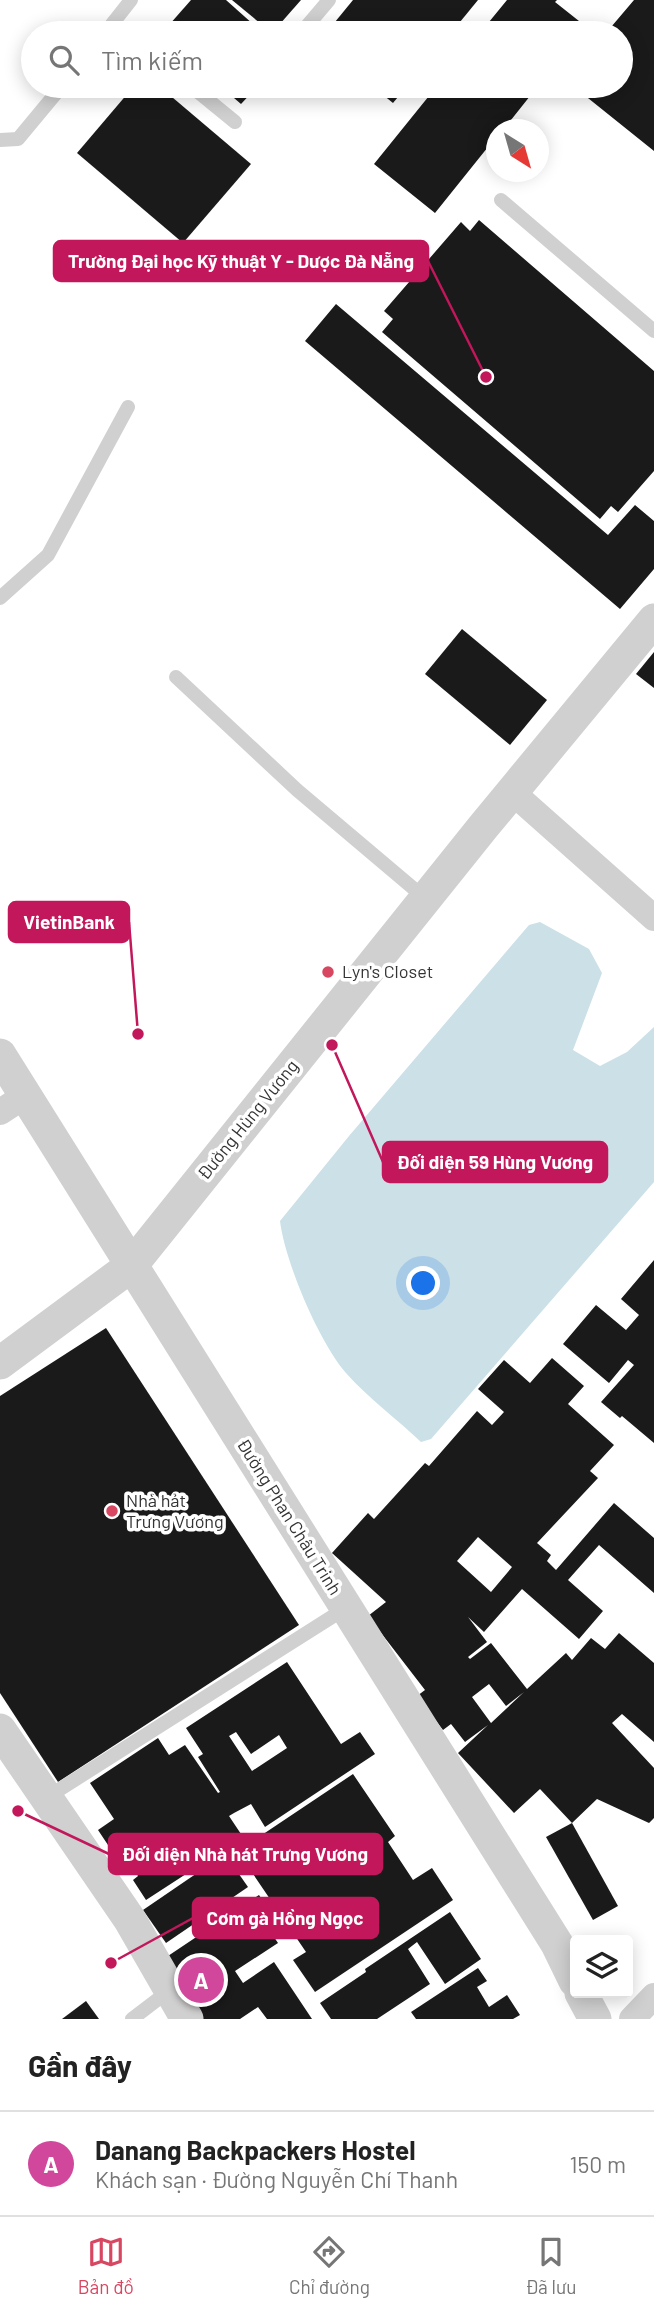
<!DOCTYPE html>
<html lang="vi">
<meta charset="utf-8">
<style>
:root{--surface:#fff;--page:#f2f2f2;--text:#222;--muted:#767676;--line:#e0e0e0;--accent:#d84761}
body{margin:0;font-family:Barlow,sans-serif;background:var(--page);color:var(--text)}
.controls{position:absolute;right:21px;bottom:21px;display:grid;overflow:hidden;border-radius:7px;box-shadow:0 4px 18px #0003}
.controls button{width:63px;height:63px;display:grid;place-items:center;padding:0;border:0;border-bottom:2px solid var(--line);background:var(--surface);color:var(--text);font:35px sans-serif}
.compass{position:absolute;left:486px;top:119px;width:63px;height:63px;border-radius:50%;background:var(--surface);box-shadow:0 4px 18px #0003;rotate:143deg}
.you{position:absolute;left:424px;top:1284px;width:24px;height:24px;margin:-18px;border:5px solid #fff;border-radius:50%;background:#1a73e8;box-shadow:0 0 0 10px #1a73e833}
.badge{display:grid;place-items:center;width:46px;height:46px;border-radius:50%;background:var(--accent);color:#fff;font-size:23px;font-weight:700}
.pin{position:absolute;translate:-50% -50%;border:4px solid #fff;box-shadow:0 2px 7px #0006}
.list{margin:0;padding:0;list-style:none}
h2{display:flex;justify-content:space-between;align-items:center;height:91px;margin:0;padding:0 28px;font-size:30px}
h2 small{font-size:23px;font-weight:400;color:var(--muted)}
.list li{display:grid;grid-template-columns:46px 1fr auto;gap:21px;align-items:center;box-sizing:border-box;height:105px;padding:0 28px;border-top:2px solid var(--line)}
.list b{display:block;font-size:26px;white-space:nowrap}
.list p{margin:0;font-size:23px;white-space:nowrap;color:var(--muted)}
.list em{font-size:23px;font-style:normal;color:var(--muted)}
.icon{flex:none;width:38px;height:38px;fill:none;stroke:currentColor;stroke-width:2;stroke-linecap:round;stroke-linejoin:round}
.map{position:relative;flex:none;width:654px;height:2019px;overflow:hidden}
.search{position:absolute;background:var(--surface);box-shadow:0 4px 18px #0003;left:21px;right:21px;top:21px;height:77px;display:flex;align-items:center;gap:18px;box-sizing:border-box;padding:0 24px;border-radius:38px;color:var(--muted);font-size:26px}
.sheet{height:196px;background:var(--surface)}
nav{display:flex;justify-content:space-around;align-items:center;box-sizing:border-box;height:98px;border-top:2px solid var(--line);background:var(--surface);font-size:19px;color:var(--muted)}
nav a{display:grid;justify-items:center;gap:4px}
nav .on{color:var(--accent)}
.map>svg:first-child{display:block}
.water{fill:#cbe0e7}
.building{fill:#1a1a1a;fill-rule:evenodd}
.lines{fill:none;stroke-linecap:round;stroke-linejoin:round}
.service{stroke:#d0d0d0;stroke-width:14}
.minor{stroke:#d0d0d0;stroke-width:26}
.tertiary{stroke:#d0d0d0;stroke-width:33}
.poi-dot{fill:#d84761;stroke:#fff;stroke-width:2.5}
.labels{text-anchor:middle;stroke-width:7;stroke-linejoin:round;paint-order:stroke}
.poi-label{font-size:18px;fill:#333;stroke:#fff;text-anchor:start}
.street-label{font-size:18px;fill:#333;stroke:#fff}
.leader{fill:none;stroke:#c2185b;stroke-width:2.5}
.callout-dot{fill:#c2185b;stroke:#fff;stroke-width:2.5}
.callout{fill:#c2185b;stroke:#c2185b;stroke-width:2.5}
.callout-label{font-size:19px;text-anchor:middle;font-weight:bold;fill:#fff}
</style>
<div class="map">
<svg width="654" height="2019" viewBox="0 0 654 2019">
<rect width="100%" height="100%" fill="#fff"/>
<path class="water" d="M540 922 589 949 602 973 573 1050 600 1066 627 1052 654 1027V1182L431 1439 421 1442C397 1419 368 1398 346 1373 319 1342 285 1262 280 1221L349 1136 529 925Z"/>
<g class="building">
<polygon points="191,0 226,0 263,33 162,33"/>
<polygon points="232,0 301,0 272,33"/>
<polygon points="353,0 478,0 451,33 326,33"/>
<polygon points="507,0 557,0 555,2 584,25 578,33 480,33"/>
<polygon points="634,0 654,0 654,151 573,86 621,86 621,33 606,33"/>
<polygon points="134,86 159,86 251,164 183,243 77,153"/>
<polygon points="220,86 258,86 241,104"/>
<polygon points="372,86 407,86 393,103"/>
<polygon points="437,86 538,86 503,130 496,130 496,137 435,213 374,164"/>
<polygon points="479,220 654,371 654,471 618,512 611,506 600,519 382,332 393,319 384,311 461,222 470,231"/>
<polygon points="336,304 608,535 635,505 654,521 654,569 620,609 305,341"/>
<polygon points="462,629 547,700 510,745 425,674"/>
<polygon points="654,652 654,688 636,674"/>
<polygon points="654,1260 654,1443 622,1416 620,1418 601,1402 634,1365 628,1360 609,1383 563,1344 596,1305 626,1330 639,1315 621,1299"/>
<polygon points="106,1328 299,1625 58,1782 0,1693 0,1396"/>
<path d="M552 1358 584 1386 568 1404 614 1445 590 1471 598 1478 537 1543 551 1555 547 1561 556 1570 614 1503 654 1538V1593L599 1545 568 1580 603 1611 579 1639 522 1589 484 1632 468 1617 487 1642 468 1657 470 1659 491 1643 527 1689 566 1653 572 1660 591 1638 605 1649 619 1633 654 1663V1742L622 1714 612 1723 654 1768V1818L649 1823 597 1799 572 1823 540 1789 514 1813 458 1753 488 1725 465 1742 451 1724 443 1730 417 1696 425 1690 368 1616 386 1602 332 1553 368 1513 374 1519 425 1463 429 1466 477 1411 492 1425 504 1412 478 1389 504 1360 530 1383ZM478 1537 512 1567 491 1592 457 1561ZM489 1684 506 1706 524 1692 491 1723 472 1697Z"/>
<path d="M287 1662 341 1744 360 1732 375 1754 265 1827 251 1804 234 1813 229 1816 243 1837 146 1900 133 1880 138 1876 125 1856 118 1860 98 1830 114 1819 90 1783 158 1738 169 1755 185 1745 218 1793 220 1792 198 1757 203 1754 186 1728ZM236 1732 251 1754 279 1735 287 1748 252 1771 229 1736Z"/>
<polygon points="353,1774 395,1836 388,1842 413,1880 432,1868 453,1900 315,1992 293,1960 306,1952 251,1871 246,1874 232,1855"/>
<polygon points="572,1823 618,1906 593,1920 546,1837"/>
<polygon points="225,1854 248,1887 166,1943 143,1910"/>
<polygon points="259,1895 271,1913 262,1919 278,1943 235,1971 243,1983 274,1962 312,2019 267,2019 258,2007 240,2019 202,2019 162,1960"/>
<polygon points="450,1912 481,1959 445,1984 417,1942 408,1949 430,1984 377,2019 331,2019 320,2003 366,1972 365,1969"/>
<polygon points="478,1968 487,1981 477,1987 489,2007 507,1995 520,2015 513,2019 416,2019 411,2012"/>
<polygon points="86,2001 99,2019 62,2019"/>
</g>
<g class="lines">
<g class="service">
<polyline points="114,22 127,33"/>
<polyline points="105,33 131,0"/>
<polyline points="301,33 329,0"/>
<polyline points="191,86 235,122"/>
<polyline points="0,140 18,139 62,86"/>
<polyline points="501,200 654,331"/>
<polyline points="0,598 48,555 128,407"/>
<polyline points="176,677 297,790 426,899"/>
<polyline points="46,1798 346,1608"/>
<polyline points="132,2019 170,1990"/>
</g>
<g class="minor">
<polyline points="512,792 654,918"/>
<polyline points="0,1112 26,1095"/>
<polyline points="632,2019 654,1996"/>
</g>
<g class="tertiary">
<polyline points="0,1055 557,1944 575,1981"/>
<polyline points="0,1363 131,1266 483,827 654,620"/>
<polyline points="0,1730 130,1920 187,2019"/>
<polyline points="581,1993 595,2019"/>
</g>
</g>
<g class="poi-dot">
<circle cx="328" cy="972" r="7"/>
<circle cx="112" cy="1511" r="7"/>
</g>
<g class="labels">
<g class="poi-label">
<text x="342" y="978">Lyn's Closet</text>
<text x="126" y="1507">Nhà hát<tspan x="126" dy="21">Trưng Vương</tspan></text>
</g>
<g class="street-label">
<text transform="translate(248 1120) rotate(-51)" y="6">Đường Hùng Vương</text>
<text transform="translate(289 1517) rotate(58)" y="6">Đường Phan Châu Trinh</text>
</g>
</g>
<path class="leader" d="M486 377L428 261M138 1034L129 922M332 1045L383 1162M18 1811L109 1854M111 1963L193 1918"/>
<g class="callout-dot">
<circle cx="486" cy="377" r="7"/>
<circle cx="138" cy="1034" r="7"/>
<circle cx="332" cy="1045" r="7"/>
<circle cx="18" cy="1811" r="7"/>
<circle cx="111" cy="1963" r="7"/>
</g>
<g class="callout">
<rect x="54" y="241" width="374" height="40" rx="7"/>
<rect x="9" y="902" width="120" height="40" rx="7"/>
<rect x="383" y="1142" width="224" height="40" rx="7"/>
<rect x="109" y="1834" width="273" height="40" rx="7"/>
<rect x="193" y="1898" width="185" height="40" rx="7"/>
</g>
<g class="callout-label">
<text x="241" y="268">Trường Đại học Kỹ thuật Y - Dược Đà Nẵng</text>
<text x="69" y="929">VietinBank</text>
<text x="495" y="1169">Đối diện 59 Hùng Vương</text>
<text x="245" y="1861">Đối diện Nhà hát Trưng Vương</text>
<text x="285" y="1925">Cơm gà Hồng Ngọc</text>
</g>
</svg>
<div class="controls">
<button><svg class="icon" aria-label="layers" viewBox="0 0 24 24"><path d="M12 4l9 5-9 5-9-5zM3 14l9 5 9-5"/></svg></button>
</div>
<svg class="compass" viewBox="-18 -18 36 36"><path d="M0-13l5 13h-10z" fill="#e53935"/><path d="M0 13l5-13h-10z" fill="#767676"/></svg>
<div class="you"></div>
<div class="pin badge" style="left:201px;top:1980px;background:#d1479c">A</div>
<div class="search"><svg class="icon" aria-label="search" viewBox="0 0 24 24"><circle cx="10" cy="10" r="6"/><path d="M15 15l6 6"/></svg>Tìm kiếm</div>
</div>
<section class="sheet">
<h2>Gần đây<small></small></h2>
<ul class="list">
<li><span class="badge" style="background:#d1479c">A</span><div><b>Danang Backpackers Hostel</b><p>Khách sạn · Đường Nguyễn Chí Thanh</p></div><em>150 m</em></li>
</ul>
</section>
<nav>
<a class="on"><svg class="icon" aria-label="map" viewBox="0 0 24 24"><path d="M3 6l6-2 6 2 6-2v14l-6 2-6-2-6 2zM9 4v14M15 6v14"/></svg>Bản đồ</a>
<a><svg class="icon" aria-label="directions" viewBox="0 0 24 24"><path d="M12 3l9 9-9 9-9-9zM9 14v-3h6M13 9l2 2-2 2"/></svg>Chỉ đường</a>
<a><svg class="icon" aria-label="saved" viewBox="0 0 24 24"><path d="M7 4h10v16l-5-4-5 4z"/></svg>Đã lưu</a>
</nav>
